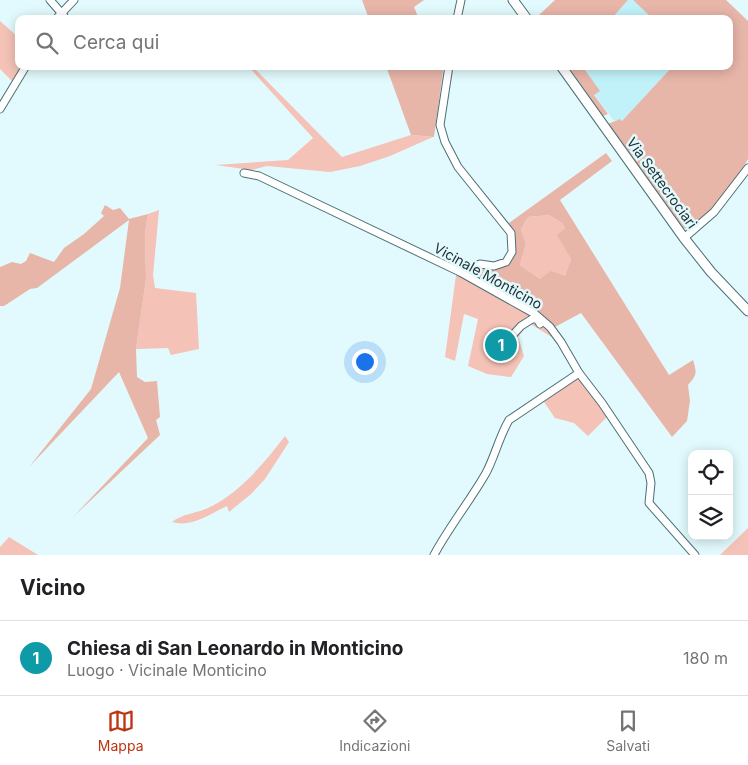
<!DOCTYPE html>
<html lang="it">
<meta charset="utf-8">
<style>
:root{--surface:#fff;--page:#f2f2f2;--text:#202124;--muted:#757577;--line:#e0e0e0;--accent:#be3312}
body{margin:0;font-family:Inter,sans-serif;background:var(--page);color:var(--text)}
.controls{position:absolute;right:15px;bottom:15px;display:grid;overflow:hidden;border-radius:10px;box-shadow:0 2px 12px #0003}
.controls button{width:45px;height:45px;display:grid;place-items:center;padding:0;border:0;border-bottom:1px solid var(--line);background:var(--surface);color:var(--text);font:25px sans-serif}
.you{position:absolute;left:364px;top:361px;width:18px;height:18px;margin:-12px;border:4px solid #fff;border-radius:50%;background:#1a73e8;box-shadow:0 0 0 8px #1a73e833}
.badge{display:grid;place-items:center;width:32px;height:32px;border-radius:50%;background:var(--accent);color:#fff;font-size:16px;font-weight:700}
.pin{position:absolute;translate:-50% -50%;border:2px solid #fff;box-shadow:0 1px 5px #0006}
.list{margin:0;padding:0;list-style:none}
h2{display:flex;justify-content:space-between;align-items:center;height:65px;margin:0;padding:0 20px;font-size:21px}
h2 small{font-size:16px;font-weight:400;color:var(--muted)}
.list li{display:grid;grid-template-columns:32px 1fr auto;gap:15px;align-items:center;box-sizing:border-box;height:75px;padding:0 20px;border-top:1px solid var(--line)}
.list b{display:block;font-size:19px;white-space:nowrap}
.list p{margin:0;font-size:16px;white-space:nowrap;color:var(--muted)}
.list em{font-size:16px;font-style:normal;color:var(--muted)}
.icon{flex:none;width:28px;height:28px;fill:none;stroke:currentColor;stroke-width:2;stroke-linecap:round;stroke-linejoin:round}
.map{position:relative;flex:none;width:748px;height:555px;overflow:hidden}
.search{position:absolute;background:var(--surface);box-shadow:0 2px 12px #0003;left:15px;right:15px;top:15px;height:55px;display:flex;align-items:center;gap:12px;box-sizing:border-box;padding:0 18px;border-radius:10px;color:var(--muted);font-size:19px}
.sheet{height:140px;background:var(--surface)}
nav{display:flex;justify-content:space-around;align-items:center;box-sizing:border-box;height:70px;border-top:1px solid var(--line);background:var(--surface);font-size:14px;color:var(--muted)}
nav a{display:grid;justify-items:center;gap:2px}
nav .on{color:var(--accent)}
.map>svg:first-child{display:block}
.built{fill:#c1f2fa}
.green{fill:#f4c2b6}
.forest{fill:#e8b5a9;fill-rule:evenodd}
.lines{fill:none;stroke-linecap:round;stroke-linejoin:round}
.minor-casing{stroke:#4c7075;stroke-width:9}
.major-casing{stroke:#4c7075;stroke-width:11}
.minor{stroke:#fff;stroke-width:7}
.major{stroke:#fff;stroke-width:9}
.labels{text-anchor:middle;stroke-width:5;stroke-linejoin:round;paint-order:stroke}
.street-label{font-size:14px;fill:#233235;stroke:#e2fafd}
</style>
<div class="map">
<svg width="748" height="555" viewBox="0 0 748 555">
<rect width="100%" height="100%" fill="#e2fafd"/>
<g class="built">
<polygon points="628,0 633,0 653,19 611,19"/>
<polygon points="582,66 673,66 622,121 620,119 614,121 594,94 599,91"/>
</g>
<g class="green">
<polygon points="0,21 19,38 19,66 23,66 14,83 0,69"/>
<polygon points="248,66 252,66 342,157 411,135 433,137 390,156 360,166 330,172 267,166 251,170 216,165 288,160 313,138"/>
<polygon points="159,210 153,275 155,288 196,293 199,349 171,355 168,348 136,349 146,279 145,233 148,214"/>
<polygon points="549,215 562,223 565,228 558,235 571,259 565,276 540,279 520,265 526,244 521,229 528,217"/>
<path d="M456 275C492 287 532 313 558 341L529 323 518 337 524 356 511 377 487 374 468 366 478 319 464 314 455 361 445 357Z"/>
<polygon points="578,372 609,415 588,436 574,423 555,418 542,399"/>
<path d="M285 436 289 442 265 479 251 494 229 512 227 506C210 514 191 528 172 522 182 514 197 513 208 508 239 494 265 462 285 436Z"/>
<polygon points="748,528 748,555 720,555"/>
<polygon points="9,537 38,555 0,555 0,547"/>
</g>
<g class="forest">
<polygon points="362,0 424,0 414,7 419,19 369,19"/>
<polygon points="555,0 628,0 611,19 540,19 539,15"/>
<polygon points="633,0 726,0 748,21 748,159 733,185 711,210 688,229 683,228 608,124 620,119 622,121 673,66 729,66 729,19 653,19"/>
<polygon points="386,66 441,66 443,71 434,137 411,135"/>
<polygon points="568,66 582,66 600,91 594,95 608,114 603,116"/>
<path d="M606 153 612 161 560 200 669 375 693 360C697 373 697 375 688 385L690 401 687 421 672 437 581 313 553 328 464 273 480 266 507 265 513 235 509 223ZM549 215 562 223 565 228 557 235 571 259 565 276 551 271 540 279 520 265 526 244 521 229 528 217Z"/>
<polygon points="105,205 113,210 120,208 129,219 148,214 145,233 146,279 136,349 137,377 145,382 157,381 160,417 156,420 160,435 73,517 148,438 119,372 29,467 91,389 120,288 129,220 37,288 30,289 4,306 0,306 0,267 12,262 21,264 26,261 30,253 54,262 64,248 84,234 104,216 101,213"/>
</g>
<g class="lines">
<g class="minor-casing">
<g id="minor">
<polyline points="50,0 64,16"/>
<polyline points="56,19 74,0"/>
<polyline points="457,19 461,0"/>
<polyline points="449,66 440,125 445,142 458,167 511,233 512,252 506,262 494,266 480,264 460,272"/>
<polyline points="0,109 26,66"/>
<polyline points="244,173 259,176 460,272 535,314 550,327 561,342 579,373 602,403 649,473 651,483 649,503 695,555"/>
<polyline points="684,238 714,212 748,168"/>
<polyline points="510,338 521,326 532,319 537,319 540,324"/>
<path d="M434 555C449 527 470 501 486 473 495 456 499 437 509 420L579 373"/>
</g>
</g>
<g class="major-casing">
<g id="major">
<polyline points="513,0 527,19"/>
<polyline points="561,66 684,238 711,272 748,311"/>
</g>
</g>
<use href="#minor" class="minor"/>
<use href="#major" class="major"/>
</g>
<g class="labels">
<g class="street-label">
<text transform="translate(662 183) rotate(54)" y="5">Via Settecrociari</text>
<text transform="translate(488 276) rotate(29)" y="5">Vicinale Monticino</text>
</g>
</g>
</svg>
<div class="controls">
<button><svg class="icon" aria-label="locate" viewBox="0 0 24 24"><circle cx="12" cy="12" r="6"/><path d="M12 2v4M12 18v4M2 12h4M18 12h4"/></svg></button>
<button><svg class="icon" aria-label="layers" viewBox="0 0 24 24"><path d="M12 4l9 5-9 5-9-5zM3 14l9 5 9-5"/></svg></button>
</div>
<div class="you"></div>
<div class="pin badge" style="left:501px;top:345px;background:#0f9aa8">1</div>
<div class="search"><svg class="icon" aria-label="search" viewBox="0 0 24 24"><circle cx="10" cy="10" r="6"/><path d="M15 15l6 6"/></svg>Cerca qui</div>
</div>
<section class="sheet">
<h2>Vicino<small></small></h2>
<ul class="list">
<li><span class="badge" style="background:#0f9aa8">1</span><div><b>Chiesa di San Leonardo in Monticino</b><p>Luogo · Vicinale Monticino</p></div><em>180 m</em></li>
</ul>
</section>
<nav>
<a class="on"><svg class="icon" aria-label="map" viewBox="0 0 24 24"><path d="M3 6l6-2 6 2 6-2v14l-6 2-6-2-6 2zM9 4v14M15 6v14"/></svg>Mappa</a>
<a><svg class="icon" aria-label="directions" viewBox="0 0 24 24"><path d="M12 3l9 9-9 9-9-9zM9 14v-3h6M13 9l2 2-2 2"/></svg>Indicazioni</a>
<a><svg class="icon" aria-label="saved" viewBox="0 0 24 24"><path d="M7 4h10v16l-5-4-5 4z"/></svg>Salvati</a>
</nav>
